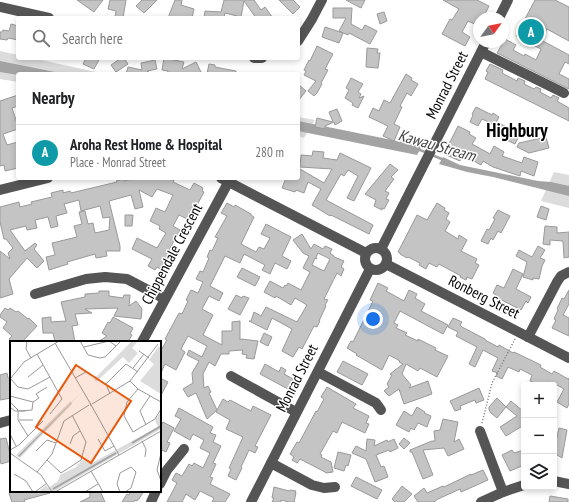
<!DOCTYPE html>
<meta charset="utf-8">
<style>
:root{--surface:#fff;--page:#f6f6f6;--text:#202124;--muted:#757577;--line:#e0e0e0;--accent:#0b8043}
body{margin:0;font-family:"PT Sans Narrow",sans-serif;background:var(--page);color:var(--text)}
.controls{position:absolute;right:12px;bottom:12px;display:grid;overflow:hidden;border-radius:4px;box-shadow:0 2px 6px #0003}
.controls button{width:36px;height:36px;display:grid;place-items:center;padding:0;border:0;border-bottom:1px solid var(--line);background:var(--surface);color:var(--text);font:20px sans-serif}
.compass{position:absolute;left:473px;top:12px;width:36px;height:36px;border-radius:50%;background:var(--surface);box-shadow:0 2px 6px #0003;rotate:57deg}
.you{position:absolute;left:373px;top:319px;width:14px;height:14px;margin:-10px;border:3px solid #fff;border-radius:50%;background:#1a73e8;box-shadow:0 0 0 6px #1a73e833}
.badge{display:grid;place-items:center;width:26px;height:26px;border-radius:50%;background:var(--accent);color:#fff;font-size:13px;font-weight:700}
.pin{position:absolute;translate:-50% -50%;border:2px solid #fff;box-shadow:0 1px 4px #0006}
.list{margin:0;padding:0;list-style:none}
h2{display:flex;justify-content:space-between;align-items:center;height:52px;margin:0;padding:0 16px;font-size:17px}
h2 small{font-size:13px;font-weight:400;color:var(--muted)}
.list li{display:grid;grid-template-columns:26px 1fr auto;gap:12px;align-items:center;box-sizing:border-box;height:56px;padding:0 16px;border-top:1px solid var(--line)}
.list b{display:block;font-size:15px;white-space:nowrap}
.list p{margin:0;font-size:13px;white-space:nowrap;color:var(--muted)}
.list em{font-size:13px;font-style:normal;color:var(--muted)}
.icon{flex:none;width:22px;height:22px;fill:none;stroke:currentColor;stroke-width:2;stroke-linecap:round;stroke-linejoin:round}
.map{position:relative;flex:none;width:569px;height:502px;overflow:hidden}
.search{position:absolute;background:var(--surface);box-shadow:0 2px 6px #0003;left:16px;top:16px;width:284px;height:44px;display:flex;align-items:center;gap:10px;box-sizing:border-box;padding:0 14px;border-radius:4px;color:var(--muted);font-size:15px}
.panel{position:absolute;background:var(--surface);box-shadow:0 2px 6px #0003;left:16px;top:72px;width:284px;height:108px;border-radius:4px}
.map>svg:first-child{display:block}
.green{fill:#dcdcdc}
.water{fill:#a3a3a3}
.lines{fill:none;stroke-linecap:round;stroke-linejoin:round}
.stream{stroke:#a3a3a3;stroke-width:2.5}
.building{fill:#c4c4c4;stroke:#999;fill-rule:evenodd}
.path{stroke:#777;stroke-width:1.5;stroke-dasharray:1 2;stroke-linecap:butt}
.minor{stroke:#555;stroke-width:10}
.labels{text-anchor:middle;stroke-width:3;stroke-linejoin:round;paint-order:stroke}
.street-label{font-size:15px;fill:#000;stroke:#fff}
.water-label{font-size:16px;font-style:italic;fill:#444;stroke:#fff}
.district-label{font-size:19px;font-weight:bold;fill:#000;stroke:#fff}
.inset-river{fill:none;stroke:#a3a3a3;stroke-width:2}
.inset-road{fill:none;stroke:#999;stroke-width:1}
.view{fill:#e8590c;fill-opacity:0.15;stroke:#e8590c;stroke-width:2}
.inset-edge{fill:none;stroke:#000;stroke-width:2}
</style>
<div class="map">
<svg width="569" height="502" viewBox="0 0 569 502">
<rect width="100%" height="100%" fill="#fff"/>
<g class="green">
<polygon points="0,51 18,55 18,58 32,58 105,74 18,74 18,82 0,79"/>
<polygon points="298,117 315,120 304,138 298,136"/>
<polygon points="554,172 569,175 569,208 541,201"/>
</g>
<g class="water">
<polygon points="0,61 65,74 18,74 18,75 0,72"/>
<polygon points="298,121 422,146 417,155 298,131"/>
<polygon points="443,157 460,165 538,181 551,182 569,186 569,196 493,177 467,172 439,164"/>
</g>
<g class="lines">
<g class="stream">
<polyline points="417,149 428,153"/>
<polyline points="432,155 444,160"/>
</g>
</g>
<g class="building">
<polygon points="77,0 103,0 94,12"/>
<polygon points="110,0 126,0 123,18 115,17 116,11 108,9"/>
<polygon points="142,0 157,0 144,13 136,6"/>
<polygon points="175,0 182,0 181,5 194,9 192,18 168,18"/>
<polygon points="224,0 254,0 261,10 265,7 273,18 256,18 244,1 241,17 225,13 224,18 204,18 205,11 221,12"/>
<polygon points="279,0 293,0 300,7 293,14"/>
<polygon points="346,0 365,0 361,8"/>
<polygon points="443,0 477,0 489,6 483,18 479,18 479,26 468,21 462,32 470,37 465,46 442,34 450,19 452,20 459,9"/>
<polygon points="535,0 555,0 569,7 569,41 547,29 541,40 569,55 569,64 565,62 559,74 569,79 569,89 497,53 505,39 516,45 513,50 524,56 525,54 536,60 541,49 516,36"/>
<polygon points="333,8 352,8 351,24 362,30 365,25 377,31 370,44 349,33 348,35 339,31 346,18 333,18"/>
<polygon points="384,12 387,21 380,24 377,14"/>
<polygon points="11,24 18,26 18,40 8,38 7,40 0,39 0,32 2,32 3,30 9,31"/>
<polygon points="325,27 343,33 339,43 322,37"/>
<polygon points="317,46 333,54 325,69 328,70 321,83 322,84 317,93 314,96 308,91 316,81 304,75 306,71 304,70 309,60 310,61"/>
<polygon points="367,48 378,49 377,53 380,53 378,68 366,67"/>
<polygon points="86,58 100,58 94,69 83,64"/>
<polygon points="121,58 124,58 128,64 116,72 111,65"/>
<polygon points="164,58 184,62 182,69 196,62 202,74 167,74 168,71 162,70"/>
<polygon points="155,60 157,69 147,71 149,72 148,74 126,74 128,67 142,70 141,63"/>
<polygon points="209,64 215,65 215,67 236,71 236,74 207,74"/>
<polygon points="490,64 503,70 502,73 517,81 518,78 525,81 524,84 534,89 536,87 541,89 540,92 551,98 553,95 559,98 557,101 569,108 569,121 485,79 488,72 486,71"/>
<polygon points="406,74 412,78 411,80 418,84 411,96 407,93 400,106 402,107 394,124 400,127 394,141 383,136 388,126 369,117 373,108 379,111 384,100 390,103"/>
<polygon points="351,78 363,84 358,92 361,94 359,98 364,96 358,108 352,105 353,103 345,98 349,90 346,88"/>
<polygon points="298,84 306,91 298,101"/>
<polygon points="18,95 18,106 12,108 17,123 18,122 18,129 3,134 7,145 18,142 18,168 5,171 4,165 0,166 0,101"/>
<polygon points="476,107 492,115 493,113 499,117 495,125 482,119 478,126 470,122 473,115 472,114"/>
<polygon points="337,109 342,121 335,125 334,122 325,126 325,129 315,127 317,118 333,122 329,112"/>
<polygon points="501,124 511,129 512,127 518,130 516,134 519,136 515,144 496,135"/>
<polygon points="458,126 470,132 469,134 476,138 472,144 490,154 494,146 504,152 502,156 522,163 524,157 538,162 534,176 521,171 520,176 493,167 483,161 481,165 463,155 460,161 444,154"/>
<polygon points="546,137 549,148 529,153 517,147 519,143"/>
<polygon points="313,151 324,152 323,158 337,160 340,153 371,168 354,201 347,198 358,176 348,170 344,176 341,174 326,200 373,225 369,234 331,215 330,216 312,205 321,189 308,182 304,193 296,190 295,192 282,188 286,178 298,178 298,169 300,170 300,169 324,183 332,169 300,167 301,155 312,156"/>
<polygon points="390,164 398,170 391,177 394,179 385,191 389,193 386,199 389,200 384,209 382,208 382,210 374,206 376,200 365,194"/>
<polygon points="136,178 169,178 174,180 173,182 190,190 194,183 203,188 202,191 204,192 195,209 193,207 187,219 179,215 173,226 180,230 169,250 172,252 166,262 165,261 160,269 157,267 155,270 148,266 152,259 132,249 137,238 157,248 166,233 159,229 160,226 150,221 156,208 165,212 173,195 157,189 152,197 139,190 143,207 135,209 131,195 109,201 120,246 120,251 106,251 107,256 96,258 95,254 67,262 68,264 49,270 46,257 55,255 52,243 77,237 74,226 82,224 79,212 85,211 88,224 93,223 95,233 109,230 110,217 103,218 100,206 81,211 79,200 64,204 67,213 56,216 58,226 51,228 48,217 35,220 37,228 27,230 26,226 10,230 25,251 35,243 37,245 34,249 44,261 37,268 27,258 9,279 13,294 0,298 0,251 10,259 8,253 13,248 6,239 4,239 0,222 0,207 19,202 20,207 32,204 31,202 52,197 51,193 63,190 63,193 70,191 71,193 117,182 116,181 124,179 124,181"/>
<polygon points="227,203 234,207 235,205 251,214 251,215 254,217 241,244 256,252 259,247 264,249 270,238 261,234 266,224 291,237 282,256 291,261 287,269 275,263 270,274 262,270 265,265 244,254 240,263 225,256 210,286 223,293 219,301 209,296 202,309 213,315 203,335 222,345 222,331 232,331 232,322 240,321 240,340 241,339 258,341 254,359 246,358 247,355 242,354 243,350 229,351 229,354 221,354 215,366 209,362 203,374 204,388 208,386 211,392 209,393 217,410 207,419 196,393 188,397 183,389 193,383 192,373 199,361 187,355 189,350 202,357 207,346 188,336 181,349 185,352 176,370 165,364 160,375 160,352 167,340 165,339 179,313 182,314 188,301 186,300 191,290 198,293 203,282 196,279 200,271 203,272 209,258 207,257 210,250 212,251 218,238 215,237 227,216 221,213"/>
<polygon points="437,203 445,208 444,210 449,213 446,219 450,222 445,231 458,239 459,235 467,240 461,251 477,259 475,263 479,265 472,279 467,277 466,280 460,277 461,276 439,264 437,267 429,263 426,269 419,265 420,263 408,257 407,258 400,254 400,253 398,252 417,215 427,220"/>
<polygon points="541,206 549,209 546,220 537,217"/>
<polygon points="498,210 510,216 501,233 498,231 493,240 491,238 488,244 481,241 487,229 489,230 495,219 493,218"/>
<polygon points="125,215 133,215 132,226 125,226"/>
<polygon points="545,226 557,227 557,233 569,232 569,257 564,258 563,241 550,240 550,245 543,244"/>
<path d="M302 234 311 249 314 244 323 249 325 246 332 249 330 253 334 256V257L344 261 341 267 344 269 341 276 337 273 324 299 328 300 325 305 326 306 319 321H320L317 327 314 326 302 349 299 347 293 357 282 351 292 329 272 318 267 330 249 321H251L254 312 261 316 266 307 297 322 307 305 295 298 291 305 276 296 275 298 264 292 270 281 283 288 285 285 286 286 288 283 301 290 310 272 303 268 309 256 303 253 293 240ZM318 253 330 259 324 271 312 265 315 258 317 259 316 257Z"/>
<polygon points="538,246 545,250 540,258 545,260 542,266 539,279 533,278 533,280 523,277 527,262 516,256 519,250 532,257"/>
<polygon points="242,268 260,277 255,286 237,277"/>
<polygon points="513,269 523,274 516,289 531,297 528,303 526,301 521,310 496,297 497,296 493,293 497,285 504,288"/>
<polygon points="378,283 388,288 386,291 404,301 409,290 417,294 415,298 425,304 421,311 448,325 443,334 400,311 394,323 398,325 396,328 407,333 405,335 418,341 418,339 436,348 435,350 448,356 437,377 420,368 418,371 406,364 402,374 411,385 409,388 428,381 432,394 404,404 399,389 389,396 384,391 389,387 387,384 392,375 390,374 403,364 399,362 400,361 389,355 382,370 356,355 357,354 347,348 351,341 353,342 373,301 370,300"/>
<polygon points="569,290 569,304 563,315 569,318 569,336 552,328 556,320 554,319 558,310 557,309 562,298 564,299"/>
<polygon points="99,291 109,291 109,296 123,298 124,295 130,295 129,306 136,301 142,309 141,319 114,316 118,308 85,309 92,313 75,314 78,325 72,326 75,342 55,342 53,333 43,333 42,318 51,317 51,322 66,321 61,302 85,297 85,294 99,293"/>
<polygon points="236,295 242,298 243,296 249,298 240,315 228,309"/>
<polygon points="5,308 8,310 10,308 16,312 18,311 28,319 29,318 37,326 22,342 13,342 9,339 12,336 3,328 7,322 0,317 0,315"/>
<polygon points="113,317 133,328 130,334 132,335 128,342 98,342 107,336 102,333 108,322 110,323"/>
<polygon points="453,318 462,322 460,325 462,327 485,339 485,340 498,347 499,345 513,353 514,352 541,365 540,367 552,374 554,371 568,379 569,378 569,404 567,408 557,402 564,389 557,385 552,385 547,382 546,385 539,385 530,381 532,375 520,369 519,372 508,367 502,379 496,376 498,373 492,371 498,358 483,350 475,367 469,364 477,347 456,336 458,332 448,327"/>
<polygon points="264,333 272,337 268,346 260,342"/>
<polygon points="343,361 368,374 362,385 337,372"/>
<polygon points="265,364 279,372 281,367 286,370 284,374 293,379 288,389 260,374"/>
<polygon points="7,373 8,378 11,378 11,398 0,400 0,375"/>
<polygon points="160,378 168,382 160,397"/>
<polygon points="327,387 356,404 353,408 369,416 366,423 369,424 365,433 342,422 337,433 333,431 320,454 322,455 321,457 331,462 333,472 326,473 325,472 300,459 297,463 292,460 294,457 290,454 297,442 299,443 316,411 317,412 324,399 321,397"/>
<polygon points="479,388 484,400 476,403 475,400 460,406 461,409 455,411 450,401"/>
<polygon points="497,398 506,407 497,418 491,413 489,410 489,407"/>
<polygon points="223,399 228,402 230,400 251,411 253,406 271,415 255,446 258,447 255,453 249,450 241,467 242,468 236,480 228,476 231,469 229,468 243,437 226,429 230,420 216,412"/>
<polygon points="511,401 524,412 524,425 506,436 500,427 517,416 506,407"/>
<polygon points="417,407 425,412 424,413 431,416 427,427 418,423 414,430 411,428 409,432 396,425 404,411 412,416"/>
<polygon points="179,408 213,427 210,433 216,435 213,442 221,446 213,463 216,464 210,477 213,478 210,484 230,494 225,502 212,502 214,498 200,491 195,500 186,494 182,502 167,502 177,483 172,480 176,473 182,476 189,464 192,466 194,463 203,468 210,453 200,448 204,440 193,434 190,440 174,431 181,419 175,416"/>
<polygon points="443,419 458,422 454,442 459,439 464,449 448,456 444,448 423,450 433,475 423,479 412,452 410,452 410,450 432,441 435,441 434,431 440,430"/>
<polygon points="163,422 174,428 167,442 170,443 166,452 162,450 160,454 160,427"/>
<polygon points="559,428 567,430 562,458 554,453 554,441 556,441"/>
<polygon points="6,438 11,458 11,461 1,464 0,459 0,439"/>
<polygon points="404,438 410,443 404,449 399,444"/>
<polygon points="367,439 375,440 374,446 387,440 388,442 394,439 398,448 390,452 389,450 376,455 381,467 384,466 388,477 375,482 366,459 352,453 356,446 366,451"/>
<polygon points="512,450 514,453 524,450 524,465 510,471 502,455"/>
<polygon points="338,452 351,455 348,466 346,465 344,471 334,468"/>
<polygon points="483,470 488,480 461,492 460,489 438,499 434,502 418,502 414,496 424,488 427,493 443,486 444,487 471,474 471,475"/>
<polygon points="356,477 382,490 377,499 351,486"/>
<polygon points="402,486 412,494 404,502 395,502 392,499"/>
<polygon points="274,487 289,491 290,490 296,491 295,493 296,493 294,502 289,502 281,500 281,502 272,502 274,498 272,498"/>
<polygon points="15,491 49,491 50,493 24,500 25,502 12,502 9,493"/>
<polygon points="90,491 100,491 105,502 80,502 90,497"/>
<polygon points="131,491 144,491 139,499 138,499 137,501 135,500 134,502 122,502 127,494 129,495"/>
<polygon points="550,496 568,499 568,502 549,502"/>
</g>
<g class="lines">
<polyline class="path" points="482,423 492,383 515,339"/>
<g class="minor">
<polyline points="0,7 49,18"/>
<polyline points="499,18 508,0"/>
<polyline points="298,41 312,19 322,0"/>
<polyline points="481,52 564,93"/>
<polyline points="254,58 262,58"/>
<polyline points="221,178 366,253"/>
<polyline points="0,190 48,178"/>
<circle cx="376" cy="259" r="11"/>
<polyline points="381,249 486,42"/>
<polyline points="386,264 569,358"/>
<polyline points="35,294 86,279 105,277 127,279 165,299"/>
<polyline points="528,337 557,282 561,276 569,272"/>
<polyline points="142,342 229,181"/>
<polyline points="318,372 376,403 381,410"/>
<polyline points="231,376 296,412"/>
<polyline points="0,423 11,420"/>
<polyline points="480,431 503,492"/>
<polyline points="271,463 312,485 324,488 335,487"/>
<polyline points="554,481 569,484"/>
<polyline points="160,484 167,470 184,449"/>
<polyline points="151,502 156,491"/>
<polyline points="251,502 370,269"/>
<polyline points="481,502 503,492 524,485"/>
</g>
</g>
<g class="labels">
<g class="street-label">
<text transform="translate(447 85) rotate(-63)" y="5">Monrad Street</text>
<text transform="translate(172 254) rotate(-62)" y="5">Chippendale Crescent</text>
<text transform="translate(484 297) rotate(27)" y="5">Ronberg Street</text>
<text transform="translate(297 378) rotate(-63)" y="5">Monrad Street</text>
</g>
<g class="water-label">
<text transform="translate(437 145) rotate(16)" y="6">Kawau Stream</text>
</g>
<g class="district-label">
<text x="517" y="137">Highbury</text>
</g>
</g>
<g transform="translate(10 341)">
<rect width="151" height="151" fill="#fff"/>
<path d="M122 0H128L122 7 128 12 119 22 113 16 86 41 84 38ZM148 6H151V53L130 40 144 23 139 19ZM61 60 62 63 10 117 6 114ZM151 70V88L43 151H28L36 144 38 147 41 145 48 140 50 134 66 126 72 119 82 122 148 86 145 79Z" fill="#dcdcdc"/>
<path d="M72 51 9 116 8 115Z" fill="#a3a3a3"/>
<path class="inset-river" d="M122 102 151 85M43 148 106 112"/>
<path class="inset-road" d="M17 0 16 8 21 17M70 0 78 14 90 17 95 16 111 0M45 2 80 62M74 6 99 0 106 5M129 10 139 17M27 13 52 58 40 73M123 27 134 13M18 36 33 24M0 37 8 46 18 48 40 36M65 37 76 31M0 38 14 21 49 0M120 40 128 48 151 61M128 48 117 61 114 75 123 91 145 78 151 68M100 53 96 43 116 23 128 31M0 55 23 61 22 69 9 70M0 61 8 69V79L18 95M23 61 29 57 26 53 37 46M82 63 120 40 148 3M81 65 80 62 109 114M1 67 5 70H16M9 79H23M136 84 130 70 140 55M0 93 6 105M88 98 95 110 104 105M132 100 136 108 135 116M60 103 63 95 70 90M0 109 9 104 33 80M26 110 37 99 46 102M0 112 31 134 42 151M151 112 147 129 151 140M37 119 51 132 71 119 76 101 62 74M81 130 93 151M27 131 42 113 54 80 79 64M4 133 16 140 23 151M25 151 37 142M45 151 151 90M75 151 88 143M110 151 107 143 110 132 121 126 126 131 121 147 115 151"/>
<path class="view" d="M66 24 121 60 81 122 26 86Z"/>
<rect width="151" height="151" class="inset-edge"/>
</g>
</svg>
<div class="controls">
<button>+</button>
<button>−</button>
<button><svg class="icon" aria-label="layers" viewBox="0 0 24 24"><path d="M12 4l9 5-9 5-9-5zM3 14l9 5 9-5"/></svg></button>
</div>
<svg class="compass" viewBox="-18 -18 36 36"><path d="M0-13l5 13h-10z" fill="#e53935"/><path d="M0 13l5-13h-10z" fill="#757577"/></svg>
<div class="you"></div>
<div class="pin badge" style="left:531px;top:32px;background:#0f9aa8">A</div>
<div class="search"><svg class="icon" aria-label="search" viewBox="0 0 24 24"><circle cx="10" cy="10" r="6"/><path d="M15 15l6 6"/></svg>Search here</div>
<section class="panel">
<h2>Nearby<small></small></h2>
<ul class="list">
<li><span class="badge" style="background:#0f9aa8">A</span><div><b>Aroha Rest Home &amp; Hospital</b><p>Place · Monrad Street</p></div><em>280 m</em></li>
</ul>
</section>
</div>
